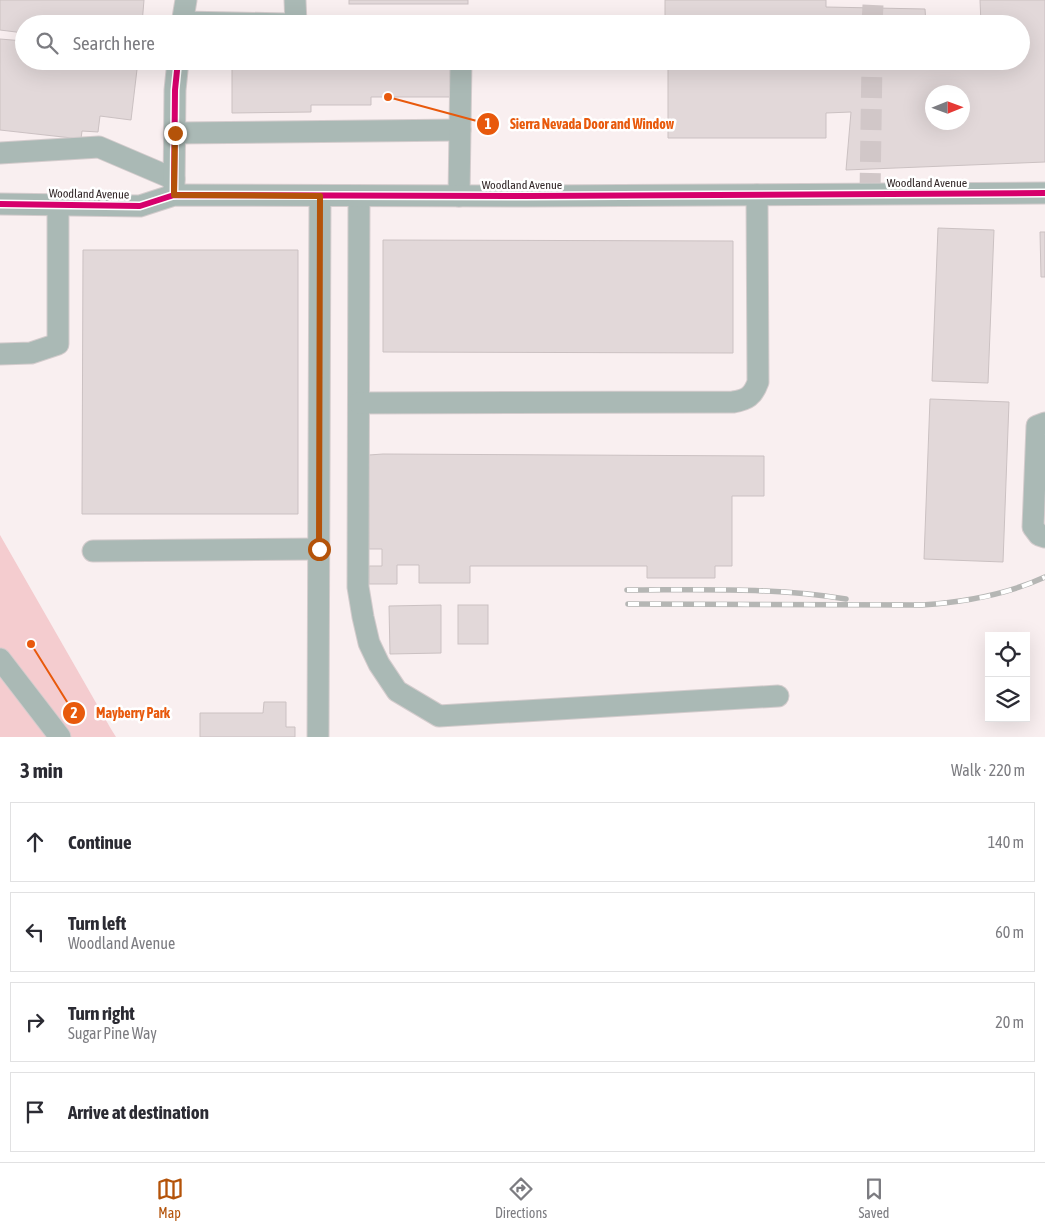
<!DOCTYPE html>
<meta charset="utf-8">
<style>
:root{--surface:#fff;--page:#f7f7f7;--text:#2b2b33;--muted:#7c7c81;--line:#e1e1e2;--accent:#b45309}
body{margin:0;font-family:"Asap Condensed",sans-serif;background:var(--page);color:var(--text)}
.controls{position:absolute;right:15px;bottom:15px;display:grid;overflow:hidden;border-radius:0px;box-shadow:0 5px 20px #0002}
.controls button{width:45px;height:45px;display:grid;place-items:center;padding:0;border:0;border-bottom:1px solid var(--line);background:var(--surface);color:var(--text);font:25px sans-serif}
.compass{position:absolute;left:925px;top:85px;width:45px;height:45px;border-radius:50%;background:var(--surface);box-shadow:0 5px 20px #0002;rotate:89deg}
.stop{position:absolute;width:15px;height:15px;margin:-11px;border:4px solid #b45309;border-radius:50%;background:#fff}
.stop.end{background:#b45309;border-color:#fff;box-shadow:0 1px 5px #0008}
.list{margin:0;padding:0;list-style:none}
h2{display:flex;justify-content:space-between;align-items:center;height:65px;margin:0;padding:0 20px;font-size:21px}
h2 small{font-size:16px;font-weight:400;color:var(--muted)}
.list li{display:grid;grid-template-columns:32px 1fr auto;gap:15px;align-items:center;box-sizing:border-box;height:80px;margin:0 10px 10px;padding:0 10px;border:1px solid var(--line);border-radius:0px}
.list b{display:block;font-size:19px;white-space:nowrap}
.list p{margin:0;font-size:16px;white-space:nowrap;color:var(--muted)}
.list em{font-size:16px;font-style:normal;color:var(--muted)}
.icon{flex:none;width:28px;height:28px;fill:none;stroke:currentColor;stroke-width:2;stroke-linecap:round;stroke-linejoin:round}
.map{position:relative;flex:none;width:1045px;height:737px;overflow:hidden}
.search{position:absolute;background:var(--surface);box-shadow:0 5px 20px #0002;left:15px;right:15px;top:15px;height:55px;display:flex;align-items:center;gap:12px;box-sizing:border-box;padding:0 18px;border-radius:28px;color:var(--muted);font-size:19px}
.sheet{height:425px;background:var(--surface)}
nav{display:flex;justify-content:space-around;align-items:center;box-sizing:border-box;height:70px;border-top:1px solid var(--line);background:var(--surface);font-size:14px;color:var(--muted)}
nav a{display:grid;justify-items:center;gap:2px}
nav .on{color:var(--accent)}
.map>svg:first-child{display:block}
.green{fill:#f4cccf}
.building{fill:#e2d8d9;stroke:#cbc1c2;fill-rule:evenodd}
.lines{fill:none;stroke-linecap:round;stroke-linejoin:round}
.minor-tunnel{stroke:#d1c7c8;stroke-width:21;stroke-dasharray:21 11;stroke-linecap:butt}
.minor-casing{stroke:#d4cccd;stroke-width:23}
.minor{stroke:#aab9b5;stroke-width:21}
.rail-casing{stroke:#b5b6b4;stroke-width:5.5}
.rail{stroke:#fff;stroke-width:4;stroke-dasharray:11;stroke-linecap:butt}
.cycleway-casing{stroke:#fff;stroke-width:9}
.cycleway{stroke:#d6006c;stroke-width:6}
.route{stroke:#b45309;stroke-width:6}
.labels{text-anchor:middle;stroke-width:5;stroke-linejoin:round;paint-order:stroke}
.street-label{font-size:12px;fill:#312627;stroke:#fff}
.leader{fill:none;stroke:#e8590c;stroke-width:2}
.callout-dot{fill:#e8590c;stroke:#fff;stroke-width:2}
.mark-label{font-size:15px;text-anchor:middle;font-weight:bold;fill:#fff}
.callout-label{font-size:14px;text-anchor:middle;font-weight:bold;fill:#e8590c;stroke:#fff;stroke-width:5;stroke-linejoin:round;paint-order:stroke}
</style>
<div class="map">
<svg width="1045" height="737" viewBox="0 0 1045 737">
<rect width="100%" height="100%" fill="#f9eff0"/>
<polygon class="green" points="0,535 111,729 116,737 0,737"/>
<g class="building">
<polygon points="0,0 144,0 142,24 24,24 24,33 0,30"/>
<rect x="349" y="0" width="119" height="4"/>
<polygon points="665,0 826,0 826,7 925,9 926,24 665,24"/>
<path d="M980 0H1045V162L846 170 851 112 826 113V138H668V61H1021V24H981ZM932 92H962V122H932Z"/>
<polygon points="0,39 24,41 24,61 138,61 131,120 100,116 98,132 82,131 81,139 0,130"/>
<polygon points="232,61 450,61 450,97 371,97 371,105 311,105 311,112 232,113"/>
<polygon points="938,228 994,230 988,383 932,381"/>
<polygon points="1040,232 1045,232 1045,277 1041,277"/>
<polygon points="383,240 733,241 733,353 383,352"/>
<polygon points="83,250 298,250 298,514 82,514"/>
<polygon points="930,399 1009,402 1003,562 924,559"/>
<polygon points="383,454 764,456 764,496 732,496 732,566 715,566 715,578 647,578 647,566 470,566 470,583 419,583 419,565 397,565 397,584 369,584 369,566 382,566 382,549 369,549 369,455"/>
<polygon points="441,605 441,653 390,654 389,606"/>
<rect x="458" y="605" width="30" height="39"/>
<polygon points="264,702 286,702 286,727 295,727 295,737 200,737 200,713 263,713"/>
</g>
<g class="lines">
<g class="minor-tunnel">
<polyline points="872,24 873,5"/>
<polyline points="870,194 872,61"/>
</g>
<g class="minor-casing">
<g id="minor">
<polyline points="295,0 296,24"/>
<polyline points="183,22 288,24"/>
<polyline points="182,24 186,0"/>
<polyline points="175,133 460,130"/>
<polyline points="0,153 99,147 174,179"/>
<polyline points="174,190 175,90 178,61"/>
<polyline points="359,196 358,587 363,617 369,643 379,664 397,691 439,716 778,696"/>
<polyline points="459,196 461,61"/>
<polyline points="0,204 140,206 174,195 527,196 1045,193"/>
<polyline points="0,354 31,353 58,344 58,205"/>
<path d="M359 403 733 402C747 400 753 396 758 382L757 195"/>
<polyline points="1045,423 1037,426 1033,527 1039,535 1045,537"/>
<polyline points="93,551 319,549"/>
<polyline points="0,659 60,737"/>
<polyline points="318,737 320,196"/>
</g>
</g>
<use href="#minor" class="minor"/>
<g class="rail-casing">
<g id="rail">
<path d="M627 590C701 590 773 587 846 599"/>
<path d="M628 604 922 605C965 602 1006 595 1045 577"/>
</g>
</g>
<use href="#rail" class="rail"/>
<g class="cycleway-casing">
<g id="cycleway">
<polyline points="174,195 175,90 178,61"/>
<polyline points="0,204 140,206 174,195 527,196 1045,193"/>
</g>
</g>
<use href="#cycleway" class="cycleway"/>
</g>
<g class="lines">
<polyline class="route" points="175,133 174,195 320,196 319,549"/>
</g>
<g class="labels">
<g class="street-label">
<text x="927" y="187">Woodland Avenue</text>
<text x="522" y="189">Woodland Avenue</text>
<text transform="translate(89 194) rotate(1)" y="4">Woodland Avenue</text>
</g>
</g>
<path class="leader" d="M388 97L488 124M31 644L74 713"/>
<g class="callout-dot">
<circle cx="388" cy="97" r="5"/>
<circle cx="31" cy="644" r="5"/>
<circle cx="488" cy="124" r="12"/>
<circle cx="74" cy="713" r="12"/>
</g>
<g class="mark-label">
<text x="488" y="129">1</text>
<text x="74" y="718">2</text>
</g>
<g class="callout-label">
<text x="592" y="129">Sierra Nevada Door and Window</text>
<text x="133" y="718">Mayberry Park</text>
</g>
</svg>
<div class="controls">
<button><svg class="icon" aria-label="locate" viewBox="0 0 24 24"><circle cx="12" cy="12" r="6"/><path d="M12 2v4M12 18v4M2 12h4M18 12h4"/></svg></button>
<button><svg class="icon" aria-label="layers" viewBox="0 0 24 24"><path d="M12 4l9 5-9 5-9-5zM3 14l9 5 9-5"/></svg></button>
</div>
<svg class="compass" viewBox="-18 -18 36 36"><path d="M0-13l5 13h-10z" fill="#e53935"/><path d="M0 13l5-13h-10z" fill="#7c7c81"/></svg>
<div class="stop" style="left:319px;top:549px"></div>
<div class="stop end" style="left:175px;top:133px"></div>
<div class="search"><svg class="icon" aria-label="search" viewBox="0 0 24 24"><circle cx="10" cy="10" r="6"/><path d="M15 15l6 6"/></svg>Search here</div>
</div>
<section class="sheet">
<h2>3 min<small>Walk · 220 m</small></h2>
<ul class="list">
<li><svg class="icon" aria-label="ahead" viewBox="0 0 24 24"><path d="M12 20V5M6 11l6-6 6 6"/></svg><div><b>Continue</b></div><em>140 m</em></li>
<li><svg class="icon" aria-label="left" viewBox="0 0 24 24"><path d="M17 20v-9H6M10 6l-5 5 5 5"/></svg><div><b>Turn left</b><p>Woodland Avenue</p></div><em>60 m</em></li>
<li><svg class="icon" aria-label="right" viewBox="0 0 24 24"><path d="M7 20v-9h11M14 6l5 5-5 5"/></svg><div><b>Turn right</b><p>Sugar Pine Way</p></div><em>20 m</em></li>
<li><svg class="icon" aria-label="arrive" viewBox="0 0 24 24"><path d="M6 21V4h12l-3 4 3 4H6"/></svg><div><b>Arrive at destination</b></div></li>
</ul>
</section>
<nav>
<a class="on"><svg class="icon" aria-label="map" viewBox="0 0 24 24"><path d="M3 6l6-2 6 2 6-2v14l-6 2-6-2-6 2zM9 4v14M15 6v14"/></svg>Map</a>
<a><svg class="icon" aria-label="directions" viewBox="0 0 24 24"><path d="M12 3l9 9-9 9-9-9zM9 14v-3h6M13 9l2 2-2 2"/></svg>Directions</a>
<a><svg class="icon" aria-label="saved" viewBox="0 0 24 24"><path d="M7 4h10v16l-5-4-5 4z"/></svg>Saved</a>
</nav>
